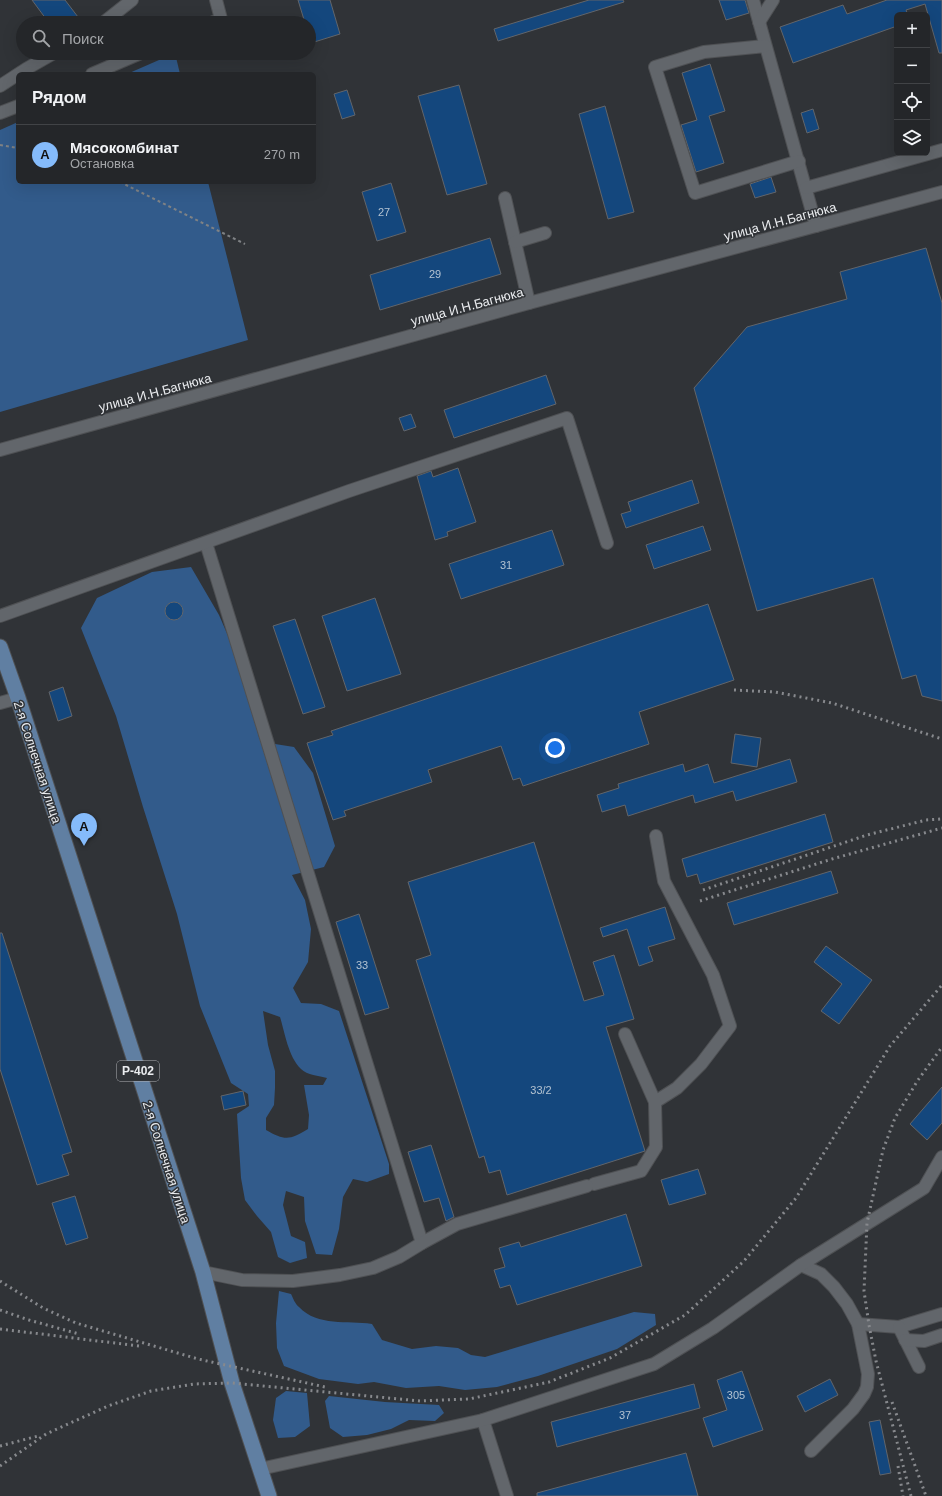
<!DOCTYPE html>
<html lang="ru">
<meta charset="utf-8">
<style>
:root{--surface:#242629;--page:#2c2e31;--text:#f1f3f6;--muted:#a3a5a8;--line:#414346;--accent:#85bbfb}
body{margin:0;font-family:Helvetica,sans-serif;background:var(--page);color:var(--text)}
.controls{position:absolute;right:12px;top:12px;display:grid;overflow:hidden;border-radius:6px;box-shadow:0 4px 16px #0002}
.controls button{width:36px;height:36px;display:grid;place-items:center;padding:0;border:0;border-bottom:1px solid var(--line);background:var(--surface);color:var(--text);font:20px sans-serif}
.you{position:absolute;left:555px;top:748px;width:14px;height:14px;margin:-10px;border:3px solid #fff;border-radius:50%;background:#1a73e8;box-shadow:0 0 0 6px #1a73e833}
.badge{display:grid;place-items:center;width:26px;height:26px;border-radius:50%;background:var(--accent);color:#111;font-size:13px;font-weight:700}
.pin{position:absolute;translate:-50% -33px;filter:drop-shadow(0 1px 2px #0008)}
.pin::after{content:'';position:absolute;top:21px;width:14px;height:12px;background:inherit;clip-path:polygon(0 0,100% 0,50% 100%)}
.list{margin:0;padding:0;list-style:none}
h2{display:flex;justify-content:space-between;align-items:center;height:52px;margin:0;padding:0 16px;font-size:17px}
h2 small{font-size:13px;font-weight:400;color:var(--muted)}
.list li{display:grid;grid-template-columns:26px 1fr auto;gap:12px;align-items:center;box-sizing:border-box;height:60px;padding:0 16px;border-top:1px solid var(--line)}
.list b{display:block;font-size:15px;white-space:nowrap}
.list p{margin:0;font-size:13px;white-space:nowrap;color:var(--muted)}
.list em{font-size:13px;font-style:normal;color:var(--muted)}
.icon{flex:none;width:22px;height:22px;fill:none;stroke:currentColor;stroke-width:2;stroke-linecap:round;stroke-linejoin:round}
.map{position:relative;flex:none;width:942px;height:1496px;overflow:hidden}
.search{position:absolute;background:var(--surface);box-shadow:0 4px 16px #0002;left:16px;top:16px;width:300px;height:44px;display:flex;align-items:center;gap:10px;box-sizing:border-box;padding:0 14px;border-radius:22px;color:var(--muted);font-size:15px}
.panel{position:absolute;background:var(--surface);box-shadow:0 4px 16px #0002;left:16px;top:72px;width:300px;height:112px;border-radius:6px}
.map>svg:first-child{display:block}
.green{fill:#325b8b;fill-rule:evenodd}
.building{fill:#14477d;stroke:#62656a}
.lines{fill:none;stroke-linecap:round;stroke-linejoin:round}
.minor-casing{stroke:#4f5154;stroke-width:14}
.major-casing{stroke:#4f5154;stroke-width:17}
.path{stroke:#7f8285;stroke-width:2;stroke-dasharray:3 3;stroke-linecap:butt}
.minor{stroke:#62666b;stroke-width:12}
.major{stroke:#607fa2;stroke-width:15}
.rail{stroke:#87898d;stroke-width:3;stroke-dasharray:2 4;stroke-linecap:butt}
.labels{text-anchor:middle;stroke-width:3;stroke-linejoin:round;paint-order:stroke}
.number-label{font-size:11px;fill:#b4c3d2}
.shield{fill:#303337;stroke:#b2b4b8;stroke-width:1}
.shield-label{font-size:12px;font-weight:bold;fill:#eaecef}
.street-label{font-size:13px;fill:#eaecef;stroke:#303337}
</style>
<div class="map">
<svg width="942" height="1496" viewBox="0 0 942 1496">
<rect width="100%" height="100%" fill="#303337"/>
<g class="green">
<polygon points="175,53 180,74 127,74"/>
<polygon points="18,122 18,182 208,182 248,340 0,412 0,130"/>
<path d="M191 567 219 615 235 652 259 737 275 744 294 747 313 773 335 846 324 867 292 875 305 900 311 929 308 962 293 988 301 1003 321 1004 339 1011 389 1164V1174L367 1182 353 1179 343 1197 339 1229 332 1255 316 1254 305 1221 304 1197 286 1191 283 1205 291 1236 305 1242 307 1258 290 1263 278 1257 271 1232 257 1216 245 1200 241 1178 237 1114 249 1106 248 1094 231 1083 200 1006 177 914 143 807 116 716 81 628 97 598 152 572ZM263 1011 280 1017C285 1033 288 1056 301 1069 307 1075 319 1076 327 1078L323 1085H304L309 1115 308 1129C290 1140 285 1141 266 1130V1118L274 1105 275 1088V1071L268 1045Z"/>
<path d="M279 1291 291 1294C293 1298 295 1304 299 1307 318 1327 347 1320 372 1324L382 1340 412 1349 436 1346 458 1348 471 1355 485 1357 634 1312 655 1314 656 1325 617 1349 538 1376 497 1387 465 1390 439 1386 406 1388 374 1382 358 1384 319 1379 284 1366 277 1348 276 1323Z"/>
<polygon points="286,1391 307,1393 310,1426 295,1437 278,1438 273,1420 276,1398"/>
<polygon points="329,1396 385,1402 439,1405 444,1413 435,1421 409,1420 391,1429 367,1435 343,1437 330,1428 325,1401"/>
</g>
<g class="building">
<polygon points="32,0 65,0 78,17 69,23 49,23"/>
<polygon points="298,0 330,0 340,34 311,43 309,35 309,23 305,23"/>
<polygon points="589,0 623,0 624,2 498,41 494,29"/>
<polygon points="719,0 745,0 749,13 726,20"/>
<polygon points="887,0 942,0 942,53 939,53 925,4 906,10 908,15 897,15 897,26 793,63 780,27 843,5 847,14"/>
<polygon points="710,64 725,111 709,116 724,163 696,172 681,125 697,120 682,73"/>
<polygon points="459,85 487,184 447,195 418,96"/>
<polygon points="347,90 355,115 342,119 334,94"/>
<polygon points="605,106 634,212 608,219 579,114"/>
<polygon points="813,109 819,129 807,133 801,113"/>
<polygon points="771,177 776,192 755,198 750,184"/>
<polygon points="391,183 406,232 377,241 362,192"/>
<polygon points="490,238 501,274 380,310 370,275"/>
<polygon points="926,248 942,303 942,701 922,696 916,675 902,679 873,578 757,611 694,388 747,327 847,299 840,272"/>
<polygon points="546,375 556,404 454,438 444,410"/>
<polygon points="411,414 416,427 404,431 399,418"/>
<polygon points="458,468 476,522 447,532 448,536 435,540 417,476 431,471 433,477"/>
<polygon points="692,480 699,503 626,528 621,514 631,511 628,502"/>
<polygon points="703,526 711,550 654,569 646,545"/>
<polygon points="552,530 564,565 461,599 449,564"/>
<polygon points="375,598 401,674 347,691 322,616"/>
<circle cx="174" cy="611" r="9"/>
<polygon points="708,604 734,680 639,712 649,744 523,786 520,778 513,780 501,746 428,770 432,782 344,811 346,816 333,820 307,743 333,735 331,731"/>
<polygon points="295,619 325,707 303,714 273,626"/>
<polygon points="63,687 72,716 58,721 49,692"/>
<polygon points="735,734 761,738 757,767 731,763"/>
<polygon points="790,759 797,782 736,801 733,791 695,803 693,795 628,816 625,805 602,812 597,795 619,788 618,784 683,764 685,772 708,764 714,783"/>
<polygon points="825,814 833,842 700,884 697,874 687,877 682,859"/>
<polygon points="534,842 584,1001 604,995 593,962 614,955 634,1019 606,1027 645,1151 507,1195 500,1170 489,1173 484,1156 479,1158 416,960 431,955 408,882"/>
<polygon points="831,871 838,893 734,925 727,903"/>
<polygon points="665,907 675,939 648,947 653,961 639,966 627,929 603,937 600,928"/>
<polygon points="359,914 389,1008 365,1015 336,922"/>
<polygon points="0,933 2,933 72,1152 62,1155 69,1175 37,1185 0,1069"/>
<polygon points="826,946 872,980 839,1024 821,1011 842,984 814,962"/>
<polygon points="942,1087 942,1123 927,1140 910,1124"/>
<polygon points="243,1091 246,1105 224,1110 221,1096"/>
<polygon points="431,1145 454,1217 446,1221 439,1198 424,1202 408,1152"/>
<polygon points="698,1169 706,1194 669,1205 661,1180"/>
<polygon points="75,1196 88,1238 66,1245 52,1203"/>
<polygon points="626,1214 642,1266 517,1305 510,1285 500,1288 494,1270 505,1267 499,1248 519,1242 521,1247"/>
<polygon points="742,1371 763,1430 713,1447 703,1418 727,1410 717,1380"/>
<polygon points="830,1379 838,1395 805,1412 797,1396"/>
<polygon points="694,1384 700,1408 557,1447 551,1422"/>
<polygon points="880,1420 891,1473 880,1475 869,1422"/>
<polygon points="686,1453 698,1496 537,1496 537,1493"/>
</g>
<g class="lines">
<g class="minor-casing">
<g id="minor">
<polyline points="753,0 816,226"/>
<polyline points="759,22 773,0"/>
<polyline points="103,23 132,0"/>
<polyline points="211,23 221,19 216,0"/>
<polyline points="765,46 704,52 655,67 695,193 799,161"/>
<polyline points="92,74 141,53"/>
<polyline points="0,86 26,69 54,53"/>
<polyline points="0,113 18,106"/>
<polyline points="806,188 942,150"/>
<polyline points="505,198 529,303"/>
<polyline points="515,242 545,233"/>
<polyline points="0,450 529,303 942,192"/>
<polyline points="206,543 422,1243"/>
<polyline points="0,616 349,491 567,418 607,543"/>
<polyline points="0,703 18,698"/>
<polyline points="655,1102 677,1088 701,1064 730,1026 713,975 664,881 656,836"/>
<polyline points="594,1184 641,1171 656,1147 655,1102 625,1034"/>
<polyline points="801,1265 821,1274 834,1287 847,1304 858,1324 868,1374 867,1387 864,1394 853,1409 811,1451"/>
<polyline points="203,1272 242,1280 293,1281 340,1275 373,1268 399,1257 422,1243 457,1224 587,1186"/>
<polyline points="858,1324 899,1327 942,1314"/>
<polyline points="899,1327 919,1367"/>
<polyline points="905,1340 924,1341 942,1335"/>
<polyline points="483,1420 507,1496"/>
<polyline points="260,1469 483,1420 654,1364 713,1328 801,1265 924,1188 942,1157"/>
</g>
</g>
<g class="major-casing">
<polyline id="major" points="0,647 18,698 203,1272 232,1383 269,1496"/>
</g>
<g class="path">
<polyline points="0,145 18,148"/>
<polyline points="120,182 245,244"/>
</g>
<use href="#minor" class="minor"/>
<use href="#major" class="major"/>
<g class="rail">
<polyline points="734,690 775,692 832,703 942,739"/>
<polyline points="703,890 867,835 926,820 942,819"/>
<polyline points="700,901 832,859 942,828"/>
<polyline points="0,1281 43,1308 76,1323 198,1359 325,1387"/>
<polyline points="0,1310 29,1320 79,1334"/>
<polyline points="0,1329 139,1346"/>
<polyline points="892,1402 926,1496"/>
<polyline points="0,1446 38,1436"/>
<polyline points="0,1466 46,1434 108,1406 151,1391 194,1384 232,1383 420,1401 469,1399 549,1382 610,1358 685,1315 744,1261 796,1198 890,1046 942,985"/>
<polyline points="898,1466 903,1496"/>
<polyline points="911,1496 876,1361 869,1325 864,1291 867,1223 883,1150 895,1118 918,1080 942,1047"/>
</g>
</g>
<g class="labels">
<g class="number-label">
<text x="384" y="216">27</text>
<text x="435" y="278">29</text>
<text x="506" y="569">31</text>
<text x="362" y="969">33</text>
<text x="541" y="1094">33/2</text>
<text x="736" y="1399">305</text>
<text x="625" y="1419">37</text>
</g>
<rect class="shield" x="117" y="1061" width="42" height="20" rx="3"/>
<g class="shield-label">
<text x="138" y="1075">Р-402</text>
</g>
<g class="street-label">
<text transform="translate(780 221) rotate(-15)" y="5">улица И.Н.Багнюка</text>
<text transform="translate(467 306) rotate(-15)" y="5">улица И.Н.Багнюка</text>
<text transform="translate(155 392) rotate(-15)" y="5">улица И.Н.Багнюка</text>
<text transform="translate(38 762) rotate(72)" y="5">2-я Солнечная улица</text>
<text transform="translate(167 1162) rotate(72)" y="5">2-я Солнечная улица</text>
</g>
</g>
</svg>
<div class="controls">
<button>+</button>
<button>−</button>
<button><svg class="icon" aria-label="locate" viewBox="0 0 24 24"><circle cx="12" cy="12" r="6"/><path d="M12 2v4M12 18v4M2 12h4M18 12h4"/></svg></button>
<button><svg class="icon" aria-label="layers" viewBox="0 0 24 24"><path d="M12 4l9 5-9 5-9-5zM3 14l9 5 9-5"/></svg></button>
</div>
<div class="you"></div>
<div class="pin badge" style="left:84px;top:846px">A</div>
<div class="search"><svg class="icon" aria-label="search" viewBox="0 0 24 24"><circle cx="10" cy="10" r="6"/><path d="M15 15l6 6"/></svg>Поиск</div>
<section class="panel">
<h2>Рядом<small></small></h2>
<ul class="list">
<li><span class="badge">A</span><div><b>Мясокомбинат</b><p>Остановка</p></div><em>270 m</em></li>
</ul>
</section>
</div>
